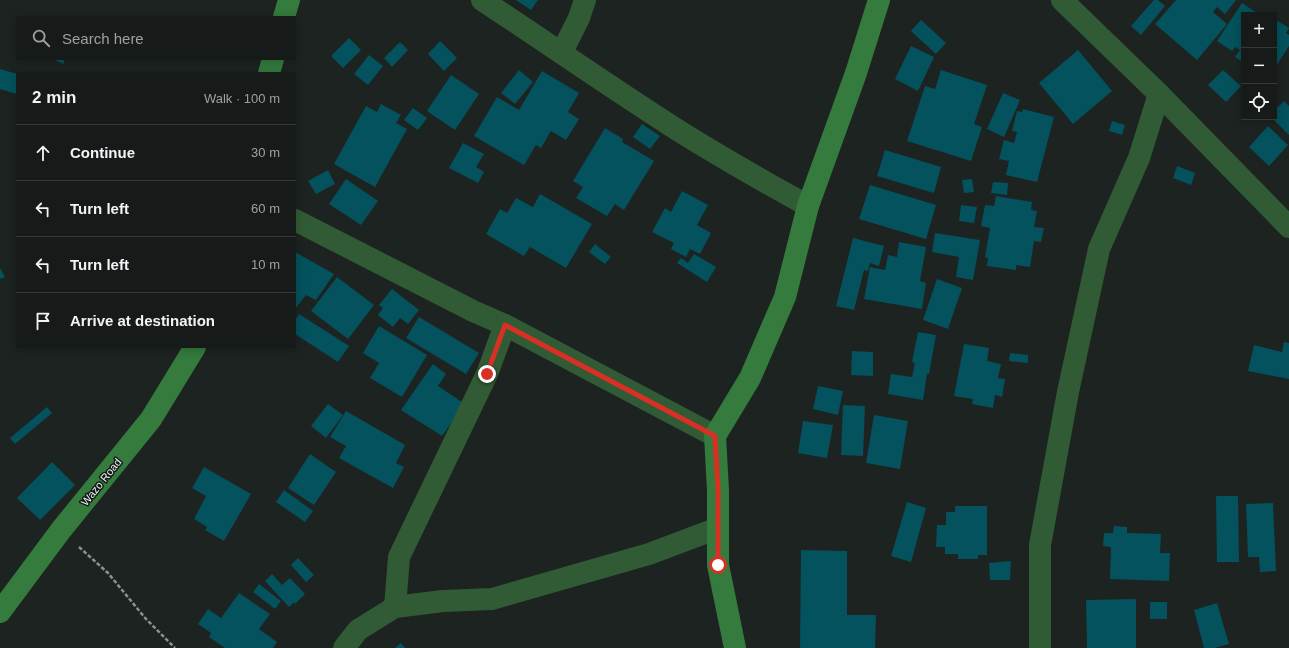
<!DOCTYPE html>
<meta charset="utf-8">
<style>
:root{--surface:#161a19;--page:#1f2322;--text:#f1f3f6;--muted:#9ea1a2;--line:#353838}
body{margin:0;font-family:Arial,sans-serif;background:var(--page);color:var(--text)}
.controls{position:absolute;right:12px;top:12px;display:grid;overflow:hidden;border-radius:0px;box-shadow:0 2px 10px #0003}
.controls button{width:36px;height:36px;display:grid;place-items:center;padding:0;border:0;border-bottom:1px solid var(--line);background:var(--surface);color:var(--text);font:20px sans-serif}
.stop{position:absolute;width:12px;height:12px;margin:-9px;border:3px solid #d93025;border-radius:50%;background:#fff}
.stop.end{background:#d93025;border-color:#fff;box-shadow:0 1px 4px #0008}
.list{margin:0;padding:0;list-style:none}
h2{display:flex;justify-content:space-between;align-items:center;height:52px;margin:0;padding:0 16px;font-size:17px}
h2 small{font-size:13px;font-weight:400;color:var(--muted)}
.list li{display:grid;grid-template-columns:26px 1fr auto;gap:12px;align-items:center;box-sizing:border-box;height:56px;padding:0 16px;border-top:1px solid var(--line)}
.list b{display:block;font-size:15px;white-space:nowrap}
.list em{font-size:13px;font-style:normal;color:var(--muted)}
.icon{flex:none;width:22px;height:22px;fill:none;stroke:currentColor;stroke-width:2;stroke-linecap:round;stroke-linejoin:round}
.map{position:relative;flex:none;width:1289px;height:648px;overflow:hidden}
.search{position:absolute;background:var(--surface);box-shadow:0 2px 10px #0003;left:16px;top:16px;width:280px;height:44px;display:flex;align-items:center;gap:10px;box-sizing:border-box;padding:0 14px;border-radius:0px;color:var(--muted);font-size:15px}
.panel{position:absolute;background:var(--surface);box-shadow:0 2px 10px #0003;left:16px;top:72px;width:280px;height:276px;border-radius:0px}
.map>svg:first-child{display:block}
.building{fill:#03525d}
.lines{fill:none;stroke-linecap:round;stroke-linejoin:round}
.path{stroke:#8c9190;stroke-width:2.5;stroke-dasharray:4 2;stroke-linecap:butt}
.street{stroke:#315b35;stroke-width:22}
.secondary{stroke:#347b3d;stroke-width:22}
.route{stroke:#d93025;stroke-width:5}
.labels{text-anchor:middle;stroke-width:3;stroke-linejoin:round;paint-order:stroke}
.street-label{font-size:11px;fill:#eef2f1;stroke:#131918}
</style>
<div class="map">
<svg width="1289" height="648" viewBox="0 0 1289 648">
<rect width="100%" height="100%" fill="#1d2321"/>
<g class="building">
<polygon points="516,0 538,0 531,10"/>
<polygon points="1154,0 1158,0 1165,6 1141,35 1131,26"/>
<polygon points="1176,0 1236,0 1225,14 1217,7 1213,12 1227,24 1197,60 1155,24"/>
<polygon points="1242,3 1257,13 1256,15 1244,15 1244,63 1235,57 1240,50 1235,47 1232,51 1217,41"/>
<polygon points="921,20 946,43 936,54 911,31"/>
<polygon points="1278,21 1289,28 1286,33 1289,35 1289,46 1274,69 1274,26"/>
<polygon points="349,38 361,50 343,68 331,56"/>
<polygon points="440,41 457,58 444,71 428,54"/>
<polygon points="400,42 408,50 392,67 384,58"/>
<polygon points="911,46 934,57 918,91 895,79"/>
<polygon points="1078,50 1112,91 1073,124 1039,83"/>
<polygon points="369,55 383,66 368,85 354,74"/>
<polygon points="53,59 65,59 63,64"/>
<polygon points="0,69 17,74 17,94 0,89"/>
<polygon points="519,70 533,82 515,104 501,93"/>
<polygon points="941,70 987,85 974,124 982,127 971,161 907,141 925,86 935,89"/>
<polygon points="1223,70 1241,86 1226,102 1208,85"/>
<polygon points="542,71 579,93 568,112 579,119 566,140 551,131 541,148 536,145 524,165 474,136 497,97 519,110"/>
<polygon points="451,75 479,94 455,130 427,111"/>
<polygon points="1003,93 1020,100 1004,137 987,129"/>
<polygon points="1284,101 1289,106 1289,135 1271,117 1274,117 1274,103 1278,107"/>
<polygon points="381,104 401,115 396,123 407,129 375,187 334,164 366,106 377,112"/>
<polygon points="413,108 427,118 418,130 404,120"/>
<polygon points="1023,109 1054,117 1037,182 1006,175 1009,161 999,159 1004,140 1014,143 1017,132 1012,131 1017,111 1022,112"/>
<polygon points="1112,121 1125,125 1122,135 1109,131"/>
<polygon points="642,124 660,136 650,149 633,137"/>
<polygon points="1268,126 1288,145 1269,166 1249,147"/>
<polygon points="605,128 623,139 622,142 654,161 624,210 615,204 607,216 576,198 583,187 573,181"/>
<polygon points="463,143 484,154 476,167 484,172 478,183 449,168"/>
<polygon points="885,150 941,167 934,193 877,176"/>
<polygon points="1177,166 1195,173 1191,185 1173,178"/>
<polygon points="328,170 335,184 316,194 308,181"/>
<polygon points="346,179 378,201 361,225 329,204"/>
<polygon points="972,179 974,192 964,193 962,180"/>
<polygon points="993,182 1008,183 1007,195 991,193"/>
<polygon points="870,185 936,205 926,239 859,219"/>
<polygon points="682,191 708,205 697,225 711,233 700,254 690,249 686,257 671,249 674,243 652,232 665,208 671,212"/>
<polygon points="540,194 592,224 566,268 530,247 524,256 486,234 500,209 507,213 516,198 533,207"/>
<polygon points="996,196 1032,202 1031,210 1037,211 1034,227 1044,228 1041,242 1034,241 1030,267 1016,265 1016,270 987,266 988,258 985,257 990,228 981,226 985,205 994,206"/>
<polygon points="961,205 977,207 974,223 959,221"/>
<polygon points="935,233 980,240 973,280 956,277 959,257 932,252"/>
<polygon points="853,238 884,246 879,266 870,263 868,271 864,270 854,310 836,306"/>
<polygon points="899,242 926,247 920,281 926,283 922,309 864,299 870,267 885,270 888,255 897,257"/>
<polygon points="595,244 611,257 605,264 589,252"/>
<polygon points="295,252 334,274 316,300 306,295 295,309"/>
<polygon points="694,254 716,267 707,282 677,263 681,258 688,263"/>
<polygon points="0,268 5,277 0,279"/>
<polygon points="337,277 374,305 348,339 311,311"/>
<polygon points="937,279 962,288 948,329 923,320"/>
<polygon points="392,289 419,310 408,324 400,318 393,327 378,315 383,308 379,305"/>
<polygon points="299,314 349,346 338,362 295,334 295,320"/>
<polygon points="419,317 479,353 466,374 406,338"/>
<polygon points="379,326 427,355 402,397 370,378 379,363 363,353"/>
<polygon points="918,332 936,335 929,374 927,374 923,400 888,394 891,374 912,377 915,363 912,362"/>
<polygon points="1284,342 1289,343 1289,379 1248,371 1254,345 1282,352"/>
<polygon points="964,344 989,348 987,361 1001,364 998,378 1005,379 1002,397 995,395 993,408 972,404 973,399 954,396"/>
<polygon points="852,351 873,352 873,376 851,375"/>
<polygon points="1010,353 1028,355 1028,363 1009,361"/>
<polygon points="433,364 446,374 438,386 465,404 442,436 401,410"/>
<polygon points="818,386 843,391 838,415 813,409"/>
<polygon points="328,404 343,415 326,438 311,426"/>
<polygon points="843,405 865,406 863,456 841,455"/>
<polygon points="47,407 52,413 15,444 10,438"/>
<polygon points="346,411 405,445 396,463 404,467 393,488 339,458 346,446 330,437"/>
<polygon points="874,415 908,421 900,469 866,463"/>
<polygon points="803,421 833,425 827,458 798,453"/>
<polygon points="310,454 336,472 314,505 288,488"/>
<polygon points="52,462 75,485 40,520 17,498"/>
<polygon points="204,467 251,494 224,541 205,530 207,527 194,519 206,496 192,488"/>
<polygon points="284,490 313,511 305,522 276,502"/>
<polygon points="1216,496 1238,496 1239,562 1217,562"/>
<polygon points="907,502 926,508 911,562 891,556"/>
<polygon points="1273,503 1276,571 1260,572 1259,557 1248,557 1246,504"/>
<polygon points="955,506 987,506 987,555 978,555 978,559 958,559 958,554 945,554 945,547 936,547 937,525 946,525 946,512 955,512"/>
<polygon points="1114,526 1127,527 1127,533 1161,534 1160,553 1170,553 1169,581 1110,579 1111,547 1103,546 1104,533 1113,533"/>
<polygon points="801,550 847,551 847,615 876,615 875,648 800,648"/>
<polygon points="298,558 314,575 306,582 291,565"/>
<polygon points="1011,561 1010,580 990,580 989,563"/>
<polygon points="272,574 282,585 290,578 305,594 295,604 294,602 289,607 265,581"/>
<polygon points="259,584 281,601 275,609 253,592"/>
<polygon points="239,593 270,614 259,629 277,642 273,648 225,648 209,637 211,633 198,624 208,609 221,618"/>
<polygon points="1136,599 1136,648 1087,648 1086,600"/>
<rect x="1150" y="602" width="17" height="17"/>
<polygon points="1217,603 1229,644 1214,648 1204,648 1194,610"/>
<polygon points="401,643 405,648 395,648"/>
</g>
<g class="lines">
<polyline class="path" points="79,547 108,573 146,619 175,648"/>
<g class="street">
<path d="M482 0C541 39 599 79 659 118 707 150 758 178 808 206"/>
<polyline points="1062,0 1159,94 1289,227"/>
<polyline points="562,52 579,18 585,0"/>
<polyline points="295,220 473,311 505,325 715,436"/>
<polyline points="395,607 399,557 487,374 505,325"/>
<polyline points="344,648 358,630 395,607 443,601 492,599 649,554 718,528"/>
<polyline points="1040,648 1040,545 1068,392 1099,249 1139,158 1159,94"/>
</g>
<g class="secondary">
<polyline points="284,17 289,0"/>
<polyline points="269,73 273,59"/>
<polyline points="0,612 61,530 151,419 195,347"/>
<polyline points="735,648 718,565 718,490 715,436 750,378 785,297 808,206 856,73 879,0"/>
</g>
</g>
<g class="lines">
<polyline class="route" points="487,374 505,325 715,436 718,490 718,565"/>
</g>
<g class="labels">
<g class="street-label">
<text transform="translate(101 482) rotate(-51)" y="4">Wazo Road</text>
</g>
</g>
</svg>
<div class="controls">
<button>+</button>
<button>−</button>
<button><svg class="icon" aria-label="locate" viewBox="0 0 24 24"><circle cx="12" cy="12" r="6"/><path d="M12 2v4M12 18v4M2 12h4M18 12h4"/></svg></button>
</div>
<div class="stop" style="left:718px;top:565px"></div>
<div class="stop end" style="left:487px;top:374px"></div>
<div class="search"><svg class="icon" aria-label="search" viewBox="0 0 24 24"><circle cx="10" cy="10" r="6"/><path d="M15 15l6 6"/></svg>Search here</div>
<section class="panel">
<h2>2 min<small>Walk · 100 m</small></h2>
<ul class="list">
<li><svg class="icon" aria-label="ahead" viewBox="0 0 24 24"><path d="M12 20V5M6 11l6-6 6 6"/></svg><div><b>Continue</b></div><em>30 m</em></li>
<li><svg class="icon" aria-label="left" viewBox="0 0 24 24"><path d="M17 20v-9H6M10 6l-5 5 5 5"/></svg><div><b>Turn left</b></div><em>60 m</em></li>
<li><svg class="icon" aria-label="left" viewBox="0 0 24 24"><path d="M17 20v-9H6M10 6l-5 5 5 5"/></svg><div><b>Turn left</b></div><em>10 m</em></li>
<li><svg class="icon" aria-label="arrive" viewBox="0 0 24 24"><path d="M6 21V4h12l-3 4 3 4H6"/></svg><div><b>Arrive at destination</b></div></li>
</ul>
</section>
</div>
